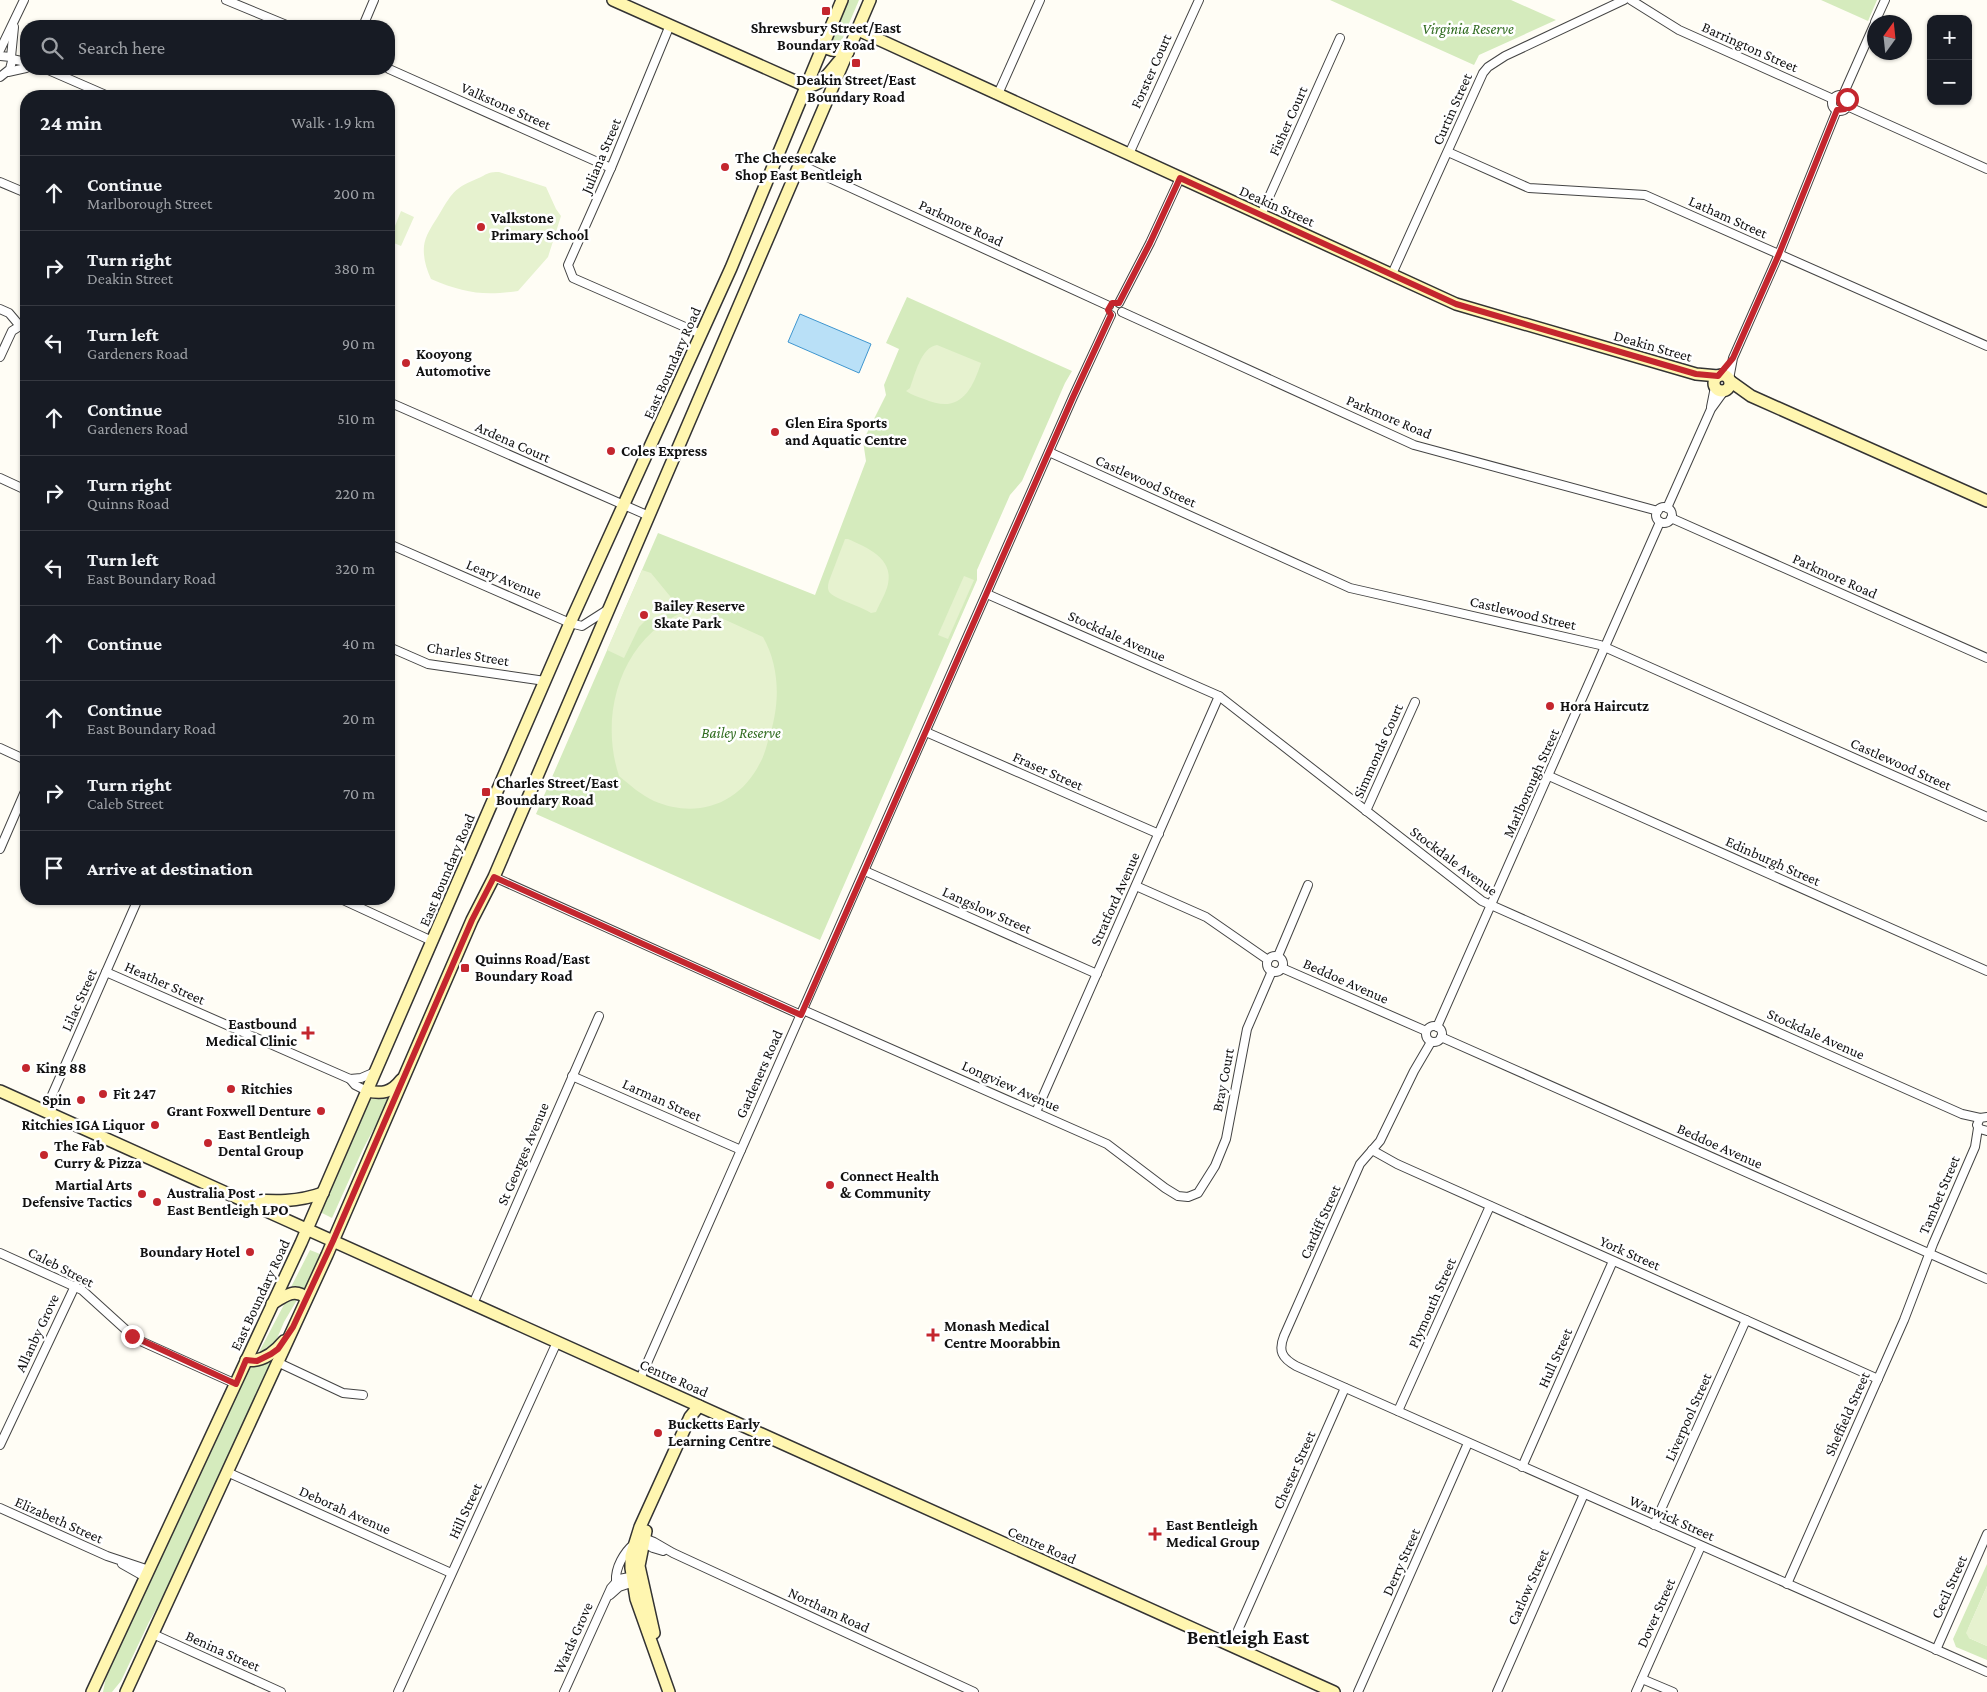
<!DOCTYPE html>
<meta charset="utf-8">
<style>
:root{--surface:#171b24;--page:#20242c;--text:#f1f3f6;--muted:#9ea1a6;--line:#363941}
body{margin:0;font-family:"Crimson Pro",serif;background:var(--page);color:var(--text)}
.controls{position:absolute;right:15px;top:15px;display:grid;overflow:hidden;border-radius:10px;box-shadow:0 1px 4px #0004}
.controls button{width:45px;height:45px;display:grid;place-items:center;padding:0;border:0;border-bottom:1px solid var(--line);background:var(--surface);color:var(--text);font:25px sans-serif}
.compass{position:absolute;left:1867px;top:15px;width:45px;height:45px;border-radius:50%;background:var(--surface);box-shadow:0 1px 4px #0004;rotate:15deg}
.stop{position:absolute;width:15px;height:15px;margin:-11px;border:4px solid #c4262e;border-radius:50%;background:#fff}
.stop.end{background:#c4262e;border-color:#fff;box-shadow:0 1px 5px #0008}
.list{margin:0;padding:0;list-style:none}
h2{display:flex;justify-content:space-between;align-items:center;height:65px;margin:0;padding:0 20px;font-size:21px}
h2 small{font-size:16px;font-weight:400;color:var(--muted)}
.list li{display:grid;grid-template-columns:32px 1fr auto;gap:15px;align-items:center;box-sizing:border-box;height:75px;padding:0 20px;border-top:1px solid var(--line)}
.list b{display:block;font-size:19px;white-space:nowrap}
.list p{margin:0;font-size:16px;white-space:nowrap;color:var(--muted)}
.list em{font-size:16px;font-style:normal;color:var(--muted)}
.icon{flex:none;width:28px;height:28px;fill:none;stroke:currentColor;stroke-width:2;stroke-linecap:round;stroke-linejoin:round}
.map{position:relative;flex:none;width:1987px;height:1692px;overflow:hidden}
.search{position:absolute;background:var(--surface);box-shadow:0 1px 4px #0004;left:20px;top:20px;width:375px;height:55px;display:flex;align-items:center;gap:12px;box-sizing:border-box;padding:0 18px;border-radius:20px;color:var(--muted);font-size:19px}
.panel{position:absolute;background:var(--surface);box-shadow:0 1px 4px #0004;left:20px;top:90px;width:375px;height:815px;border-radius:20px}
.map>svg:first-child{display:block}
.green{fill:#d5ebbd}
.pitch{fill:#e6f2cf}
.water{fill:#b9e0f7;stroke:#3f96cf}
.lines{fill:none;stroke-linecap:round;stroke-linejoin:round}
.street-casing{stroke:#444;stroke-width:10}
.secondary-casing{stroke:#333;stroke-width:14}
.street{stroke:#fff;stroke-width:8}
.secondary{stroke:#fff6b0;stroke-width:11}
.route{stroke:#c4262e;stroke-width:6}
.poi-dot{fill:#c4262e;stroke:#fff;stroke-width:2}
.labels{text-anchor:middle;stroke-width:5;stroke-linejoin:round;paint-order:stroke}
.poi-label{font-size:15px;font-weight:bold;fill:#111;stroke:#fff;text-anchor:start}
.park-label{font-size:15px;font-style:italic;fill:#2f6b1f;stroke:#fff}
.street-label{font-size:15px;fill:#111;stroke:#fff}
.district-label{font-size:20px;font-weight:bold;fill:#111;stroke:#fff}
</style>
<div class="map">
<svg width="1987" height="1692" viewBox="0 0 1987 1692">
<rect width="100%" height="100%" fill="#fffdf5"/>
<g class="green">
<polygon points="847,0 859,0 839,47 830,42"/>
<polygon points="1330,0 1511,0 1556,20 1479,55 1474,65"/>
<polygon points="1821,0 1877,0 1868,21"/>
<polygon points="907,297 1072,371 1065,383 1022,481 1010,495 977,570 977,580 820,940 536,814 658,533 815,595 866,461 863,441 886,395 884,385 899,349 886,343"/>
<polygon points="373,1096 387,1098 387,1104 363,1149 332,1218 320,1212 370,1099"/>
<polygon points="310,1250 320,1254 305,1288 303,1290 290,1289"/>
<polygon points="288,1297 297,1300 284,1322 276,1341 258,1354"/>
<polygon points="270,1360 271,1362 176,1573 149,1622 121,1681 112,1692 103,1692 107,1672 249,1368"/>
<polygon points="1987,1564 1987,1586 1968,1629 1969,1638 1987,1646 1987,1660 1956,1647 1953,1639"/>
</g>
<g class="pitch">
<path d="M499 172 546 187 556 209 561 216 548 257 518 291C483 296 464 293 431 279 426 268 423 258 424 246 425 236 432 226 437 218 453 192 452 189 481 177 488 173 490 172 499 172Z"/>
<polygon points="401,211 414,217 401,246 389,241"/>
<path d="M937 345 981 363C971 394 958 414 924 399 918 397 912 395 906 391L910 388C915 375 921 347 937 345Z"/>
<path d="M845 539H848C866 547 894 558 888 584 886 593 880 603 876 612L871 613C861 606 837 600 830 593 827 589 828 585 829 581Z"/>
<path d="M642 570 651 573 674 601V608C667 617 657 619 646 620L639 627 624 658 607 650Z"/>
<polygon points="964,576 974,580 948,639 938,635"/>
<path d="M697 607 763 637C781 669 780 707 768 741 766 748 764 756 760 763 739 805 696 819 654 801 641 795 630 785 619 776 597 709 625 628 697 607Z"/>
<polygon points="1987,1586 1987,1646 1969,1638 1966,1633"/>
</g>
<polygon class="water" points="800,314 871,344 859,373 788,342"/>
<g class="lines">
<g class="street-casing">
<g id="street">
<polyline points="226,0 289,26"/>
<polyline points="1631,0 1679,30 1833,99"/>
<polyline points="1875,22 1885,0"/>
<polyline points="670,25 611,168 568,265 573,278 701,334"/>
<polyline points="363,26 374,0"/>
<polyline points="0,50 24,0"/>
<polyline points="0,56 11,57 12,61 10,69 0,77"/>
<polyline points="11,57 14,27"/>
<polyline points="12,59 26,62"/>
<polyline points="46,69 108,96"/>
<polyline points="389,69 611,168"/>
<polyline points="8,72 26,68"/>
<polyline points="998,94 1040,0"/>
<polyline points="1843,95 1874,25"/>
<circle cx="1840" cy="103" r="8"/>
<polyline points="1847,106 1987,169"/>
<polyline points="1448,152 1529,188 1645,195 1987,346"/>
<polyline points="1129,154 1199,0"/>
<polyline points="801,165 1109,306"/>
<polyline points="0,182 26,193"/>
<polyline points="1261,215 1340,38"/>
<polyline points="1392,274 1483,73 1488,67 1505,56 1624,0"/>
<polyline points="1119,303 1150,243 1180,178"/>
<polyline points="0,309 9,313 20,326 26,324"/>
<polyline points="1122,312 1414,445 1658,511"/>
<polyline points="0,357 12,331 20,326"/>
<polyline points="1729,379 1733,358 1779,254 1837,110"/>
<polyline points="391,403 649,516"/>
<polyline points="1711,407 1715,387"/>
<polyline points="1049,452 1350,588 1600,645 1987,817"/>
<polyline points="0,478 26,490"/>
<circle cx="1664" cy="515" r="8"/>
<polyline points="1667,508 1711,409 1724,391"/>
<polyline points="1671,518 1987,658"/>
<polyline points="389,544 570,623 582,626 607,610"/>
<polyline points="987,594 1219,696 1482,901 1962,1114 1980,1118"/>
<polyline points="389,647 428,664 545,681"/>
<polyline points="926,732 1159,834"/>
<polyline points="0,748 26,760"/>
<polyline points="1549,776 1987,971"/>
<polyline points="1366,811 1415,702"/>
<polyline points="0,849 26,789"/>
<polyline points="865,871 1097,974"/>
<polyline points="494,877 801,1015"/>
<polyline points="1136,886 1206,917 1268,960"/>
<polyline points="341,899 432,941"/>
<circle cx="1275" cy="964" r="8"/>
<polyline points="1278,956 1308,885"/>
<polyline points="1282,968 1426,1031"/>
<polyline points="106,972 350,1079 361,1078 375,1072"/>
<polyline points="803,1010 1107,1144 1165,1188 1178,1196 1188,1197 1198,1193 1215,1166 1226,1139 1247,1029 1272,971"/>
<circle cx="1434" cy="1034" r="8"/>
<polyline points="1437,1027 1660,522"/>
<polyline points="1441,1037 1987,1279"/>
<path d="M1431 1042 1414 1071 1380 1141 1360 1164 1284 1336C1278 1351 1282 1358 1296 1366L1987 1672"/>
<polyline points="572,1076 741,1150"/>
<polyline points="350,1079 355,1085 367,1091"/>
<polyline points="45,1111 138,899"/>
<polyline points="1036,1112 1219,696"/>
<polyline points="1987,1117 1980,1118 1977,1125 1980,1129 1987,1131"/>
<polyline points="1372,1150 1397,1164 1878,1379"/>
<polyline points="0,1253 82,1290 136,1339 236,1384"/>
<polyline points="473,1304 599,1016"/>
<polyline points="277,1362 343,1393 363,1395"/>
<polyline points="640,1379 1073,397 1111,315"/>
<polyline points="1398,1411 1490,1206"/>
<polyline points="0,1445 75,1286"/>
<polyline points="1522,1467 1613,1261"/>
<polyline points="227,1472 451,1573"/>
<polyline points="0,1508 107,1556 149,1570"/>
<polyline points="1654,1525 1746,1320"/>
<polyline points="641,1537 654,1542 673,1553 974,1692"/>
<polyline points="640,1540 653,1548 663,1551"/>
<polyline points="122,1564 145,1577"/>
<path d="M616 1581C615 1568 624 1552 634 1544"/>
<polyline points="1787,1584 1904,1320 1933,1244 1975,1147 1978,1128"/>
<polyline points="610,1595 619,1587 637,1581"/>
<polyline points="153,1634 281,1692"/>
<polyline points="1231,1646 1345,1388"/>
<polyline points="1936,1650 1987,1534"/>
<polyline points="1642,1679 1673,1692"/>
<polyline points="398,1692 557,1342"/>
<polyline points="564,1692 611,1588 619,1579 635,1576"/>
<polyline points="1358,1692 1468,1443"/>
<polyline points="1497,1692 1584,1494"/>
<polyline points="1636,1692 1701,1546"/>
</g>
</g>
<g class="secondary-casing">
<g id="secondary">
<path d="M613 0 806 86C823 87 832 67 843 57"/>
<polyline points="858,30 1456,304 1696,374 1718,376"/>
<polyline points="823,47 832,50 848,52"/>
<circle cx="1722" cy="383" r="8"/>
<polyline points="1730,381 1751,396 1987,501"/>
<polyline points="0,1091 1334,1692"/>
<path d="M367 1091C382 1094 391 1093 401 1080"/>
<path d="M248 1199C274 1202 298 1202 323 1193"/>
<path d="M272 1304C283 1297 295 1287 306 1298"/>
<path d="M246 1360C262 1363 274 1353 284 1341"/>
<polyline points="646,1531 639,1566 654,1633"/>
<polyline points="92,1692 301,1243 570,623 731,268 842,0"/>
<polyline points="126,1692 327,1255 472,920 494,877 870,0"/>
<polyline points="669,1692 636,1599 631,1568 631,1556 640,1527 690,1417 699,1406"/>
</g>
</g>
<use href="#street" class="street"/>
<use href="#secondary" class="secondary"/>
</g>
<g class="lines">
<polyline class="route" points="132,1336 236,1384 246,1360 257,1361 271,1354 278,1349 293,1327 333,1241 472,920 494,877 801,1015 1073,397 1111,315 1108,310 1112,303 1119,303 1150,243 1180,178 1456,304 1696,374 1718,376 1733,358 1779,254 1837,110 1845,109 1848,104 1847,99"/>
</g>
<g class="poi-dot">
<rect x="821" y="6" width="10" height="10" rx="2.5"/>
<rect x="851" y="58" width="10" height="10" rx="2.5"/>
<circle cx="725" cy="167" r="5"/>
<circle cx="481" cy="227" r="5"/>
<circle cx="406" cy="363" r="5"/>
<circle cx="775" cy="432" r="5"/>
<circle cx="611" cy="451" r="5"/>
<circle cx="644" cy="615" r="5"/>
<circle cx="1550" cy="706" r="5"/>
<rect x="481" y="787" width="10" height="10" rx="2.5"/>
<rect x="460" y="963" width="10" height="10" rx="2.5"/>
<path d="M305.5 1025.5h5v5h5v5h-5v5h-5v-5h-5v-5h5z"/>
<circle cx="26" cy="1068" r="5"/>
<circle cx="231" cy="1089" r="5"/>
<circle cx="103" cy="1094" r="5"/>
<circle cx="81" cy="1100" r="5"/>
<circle cx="321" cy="1111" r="5"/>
<circle cx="155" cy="1125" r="5"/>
<circle cx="208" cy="1143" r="5"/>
<circle cx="44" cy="1155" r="5"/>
<circle cx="830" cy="1185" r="5"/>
<circle cx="142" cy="1194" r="5"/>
<circle cx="157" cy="1202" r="5"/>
<circle cx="250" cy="1252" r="5"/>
<path d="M930.5 1327.5h5v5h5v5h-5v5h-5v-5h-5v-5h5z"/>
<circle cx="658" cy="1433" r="5"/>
<path d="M1152.5 1526.5h5v5h5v5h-5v5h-5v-5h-5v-5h5z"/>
</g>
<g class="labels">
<g class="poi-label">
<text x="826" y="33" text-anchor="middle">Shrewsbury Street/East<tspan x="826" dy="17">Boundary Road</tspan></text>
<text x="856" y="85" text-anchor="middle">Deakin Street/East<tspan x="856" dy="17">Boundary Road</tspan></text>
<text x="735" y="163">The Cheesecake<tspan x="735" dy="17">Shop East Bentleigh</tspan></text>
<text x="491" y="223">Valkstone<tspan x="491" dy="17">Primary School</tspan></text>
<text x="416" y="359">Kooyong<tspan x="416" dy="17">Automotive</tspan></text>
<text x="785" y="428">Glen Eira Sports<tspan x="785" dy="17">and Aquatic Centre</tspan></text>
<text x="621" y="456">Coles Express</text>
<text x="654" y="611">Bailey Reserve<tspan x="654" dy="17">Skate Park</tspan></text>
<text x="1560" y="711">Hora Haircutz</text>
<text x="496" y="788">Charles Street/East<tspan x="496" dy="17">Boundary Road</tspan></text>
<text x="475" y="964">Quinns Road/East<tspan x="475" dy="17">Boundary Road</tspan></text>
<text x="297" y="1029" text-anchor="end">Eastbound<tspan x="297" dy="17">Medical Clinic</tspan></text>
<text x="36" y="1073">King 88</text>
<text x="241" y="1094">Ritchies</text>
<text x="113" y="1099">Fit 247</text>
<text x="71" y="1105" text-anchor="end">Spin</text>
<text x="311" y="1116" text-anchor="end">Grant Foxwell Denture</text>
<text x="145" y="1130" text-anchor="end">Ritchies IGA Liquor</text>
<text x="218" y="1139">East Bentleigh<tspan x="218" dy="17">Dental Group</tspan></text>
<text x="54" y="1151">The Fab<tspan x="54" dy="17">Curry &amp; Pizza</tspan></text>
<text x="840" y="1181">Connect Health<tspan x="840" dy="17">&amp; Community</tspan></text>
<text x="132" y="1190" text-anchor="end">Martial Arts<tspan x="132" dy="17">Defensive Tactics</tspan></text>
<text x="167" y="1198">Australia Post -<tspan x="167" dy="17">East Bentleigh LPO</tspan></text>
<text x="240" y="1257" text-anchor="end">Boundary Hotel</text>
<text x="944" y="1331">Monash Medical<tspan x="944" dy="17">Centre Moorabbin</tspan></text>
<text x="668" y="1429">Bucketts Early<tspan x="668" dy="17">Learning Centre</tspan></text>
<text x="1166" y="1530">East Bentleigh<tspan x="1166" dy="17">Medical Group</tspan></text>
</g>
<g class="park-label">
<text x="1468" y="34">Virginia Reserve</text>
<text x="741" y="738">Bailey Reserve</text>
</g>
<g class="street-label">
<text transform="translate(1750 47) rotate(24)" y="5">Barrington Street</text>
<text transform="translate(1151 71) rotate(-66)" y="5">Forster Court</text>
<text transform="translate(506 106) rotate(24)" y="5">Valkstone Street</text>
<text transform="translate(1452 109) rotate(-66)" y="5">Curtin Street</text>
<text transform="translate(1288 121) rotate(-66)" y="5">Fisher Court</text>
<text transform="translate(601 156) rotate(-67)" y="5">Juliana Street</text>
<text transform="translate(1277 206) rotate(24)" y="5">Deakin Street</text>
<text transform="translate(1728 217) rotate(24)" y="5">Latham Street</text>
<text transform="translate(961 223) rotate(25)" y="5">Parkmore Road</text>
<text transform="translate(1653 346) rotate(16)" y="5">Deakin Street</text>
<text transform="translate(672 363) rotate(-66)" y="5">East Boundary Road</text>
<text transform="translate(1389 417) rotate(23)" y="5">Parkmore Road</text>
<text transform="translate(513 442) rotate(24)" y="5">Ardena Court</text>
<text transform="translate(1146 481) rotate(24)" y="5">Castlewood Street</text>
<text transform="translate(1835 576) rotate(24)" y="5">Parkmore Road</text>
<text transform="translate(504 579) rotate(23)" y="5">Leary Avenue</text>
<text transform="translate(1523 613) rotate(13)" y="5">Castlewood Street</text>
<text transform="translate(1117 636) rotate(24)" y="5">Stockdale Avenue</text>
<text transform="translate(468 654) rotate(10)" y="5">Charles Street</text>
<text transform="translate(1378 751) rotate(-66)" y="5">Simmonds Court</text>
<text transform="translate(1901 764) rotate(24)" y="5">Castlewood Street</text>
<text transform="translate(1048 771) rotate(24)" y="5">Fraser Street</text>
<text transform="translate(1531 783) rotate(-66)" y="5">Marlborough Street</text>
<text transform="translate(1454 861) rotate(37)" y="5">Stockdale Avenue</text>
<text transform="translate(1773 861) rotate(24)" y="5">Edinburgh Street</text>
<text transform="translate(447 870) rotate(-67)" y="5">East Boundary Road</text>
<text transform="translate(1115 899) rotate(-66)" y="5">Stratford Avenue</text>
<text transform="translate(987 910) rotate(24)" y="5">Langslow Street</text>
<text transform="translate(1346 981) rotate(24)" y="5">Beddoe Avenue</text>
<text transform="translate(165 983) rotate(24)" y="5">Heather Street</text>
<text transform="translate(79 1000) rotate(-66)" y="5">Lilac Street</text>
<text transform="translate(1816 1034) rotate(24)" y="5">Stockdale Avenue</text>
<text transform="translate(759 1074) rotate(-66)" y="5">Gardeners Road</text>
<text transform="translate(1223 1080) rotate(-79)" y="5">Bray Court</text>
<text transform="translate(1011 1086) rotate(24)" y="5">Longview Avenue</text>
<text transform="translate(662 1100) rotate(24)" y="5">Larman Street</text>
<text transform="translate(1720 1146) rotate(24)" y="5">Beddoe Avenue</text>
<text transform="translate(523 1154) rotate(-67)" y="5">St Georges Avenue</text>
<text transform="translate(1939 1195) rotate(-67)" y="5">Tambet Street</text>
<text transform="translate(1320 1222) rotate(-66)" y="5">Cardiff Street</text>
<text transform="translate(1630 1253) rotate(24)" y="5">York Street</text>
<text transform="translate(61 1267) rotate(27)" y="5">Caleb Street</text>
<text transform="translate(260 1295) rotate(-65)" y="5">East Boundary Road</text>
<text transform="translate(1432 1303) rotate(-66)" y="5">Plymouth Street</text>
<text transform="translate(37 1333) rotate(-65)" y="5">Allanby Grove</text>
<text transform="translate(1555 1358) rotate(-66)" y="5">Hull Street</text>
<text transform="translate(674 1378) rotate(24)" y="5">Centre Road</text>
<text transform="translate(1847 1414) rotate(-66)" y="5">Sheffield Street</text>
<text transform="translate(1688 1417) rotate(-66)" y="5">Liverpool Street</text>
<text transform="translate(1294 1470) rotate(-66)" y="5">Chester Street</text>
<text transform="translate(345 1510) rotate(24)" y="5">Deborah Avenue</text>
<text transform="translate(465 1511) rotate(-65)" y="5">Hill Street</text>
<text transform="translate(1672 1518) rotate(24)" y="5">Warwick Street</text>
<text transform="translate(59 1520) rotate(24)" y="5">Elizabeth Street</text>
<text transform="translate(1042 1545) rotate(24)" y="5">Centre Road</text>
<text transform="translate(1401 1562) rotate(-66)" y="5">Derry Street</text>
<text transform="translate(1528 1587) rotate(-66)" y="5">Carlow Street</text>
<text transform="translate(1949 1587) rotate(-66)" y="5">Cecil Street</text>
<text transform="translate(829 1610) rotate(25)" y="5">Northam Road</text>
<text transform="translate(1656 1613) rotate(-66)" y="5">Dover Street</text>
<text transform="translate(573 1638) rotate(-66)" y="5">Wards Grove</text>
<text transform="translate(223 1651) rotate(24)" y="5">Benina Street</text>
</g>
<g class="district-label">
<text x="1248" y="1644">Bentleigh East</text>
</g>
</g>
</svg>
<div class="controls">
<button>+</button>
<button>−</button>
</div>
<svg class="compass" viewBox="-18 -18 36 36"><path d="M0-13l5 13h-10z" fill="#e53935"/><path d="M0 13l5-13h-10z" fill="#9ea1a6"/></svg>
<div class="stop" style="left:1847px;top:99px"></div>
<div class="stop end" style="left:132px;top:1336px"></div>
<div class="search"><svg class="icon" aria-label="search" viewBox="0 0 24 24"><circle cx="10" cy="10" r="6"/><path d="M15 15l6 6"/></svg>Search here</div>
<section class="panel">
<h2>24 min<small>Walk · 1.9 km</small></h2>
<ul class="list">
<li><svg class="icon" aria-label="ahead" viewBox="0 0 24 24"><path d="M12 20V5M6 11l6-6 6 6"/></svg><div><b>Continue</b><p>Marlborough Street</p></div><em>200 m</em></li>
<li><svg class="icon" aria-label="right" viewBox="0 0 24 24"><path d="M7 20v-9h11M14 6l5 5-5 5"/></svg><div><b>Turn right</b><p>Deakin Street</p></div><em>380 m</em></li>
<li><svg class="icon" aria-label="left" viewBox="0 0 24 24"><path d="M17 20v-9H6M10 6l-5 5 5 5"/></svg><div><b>Turn left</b><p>Gardeners Road</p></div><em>90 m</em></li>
<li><svg class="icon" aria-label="ahead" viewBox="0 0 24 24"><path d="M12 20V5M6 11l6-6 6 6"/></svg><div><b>Continue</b><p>Gardeners Road</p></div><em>510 m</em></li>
<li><svg class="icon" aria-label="right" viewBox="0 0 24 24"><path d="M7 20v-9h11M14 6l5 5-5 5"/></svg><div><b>Turn right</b><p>Quinns Road</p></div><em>220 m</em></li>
<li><svg class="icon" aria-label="left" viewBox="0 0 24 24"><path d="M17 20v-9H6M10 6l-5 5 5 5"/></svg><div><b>Turn left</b><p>East Boundary Road</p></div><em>320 m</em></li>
<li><svg class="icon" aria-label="ahead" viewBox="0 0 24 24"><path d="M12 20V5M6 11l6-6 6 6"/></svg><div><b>Continue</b></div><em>40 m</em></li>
<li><svg class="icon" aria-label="ahead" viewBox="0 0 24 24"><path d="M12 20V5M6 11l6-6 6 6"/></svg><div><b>Continue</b><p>East Boundary Road</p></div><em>20 m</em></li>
<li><svg class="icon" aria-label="right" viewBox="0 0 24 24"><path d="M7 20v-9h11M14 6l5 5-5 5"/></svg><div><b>Turn right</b><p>Caleb Street</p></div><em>70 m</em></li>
<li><svg class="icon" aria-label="arrive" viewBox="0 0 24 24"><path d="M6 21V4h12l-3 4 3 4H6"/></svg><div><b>Arrive at destination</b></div></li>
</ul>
</section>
</div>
